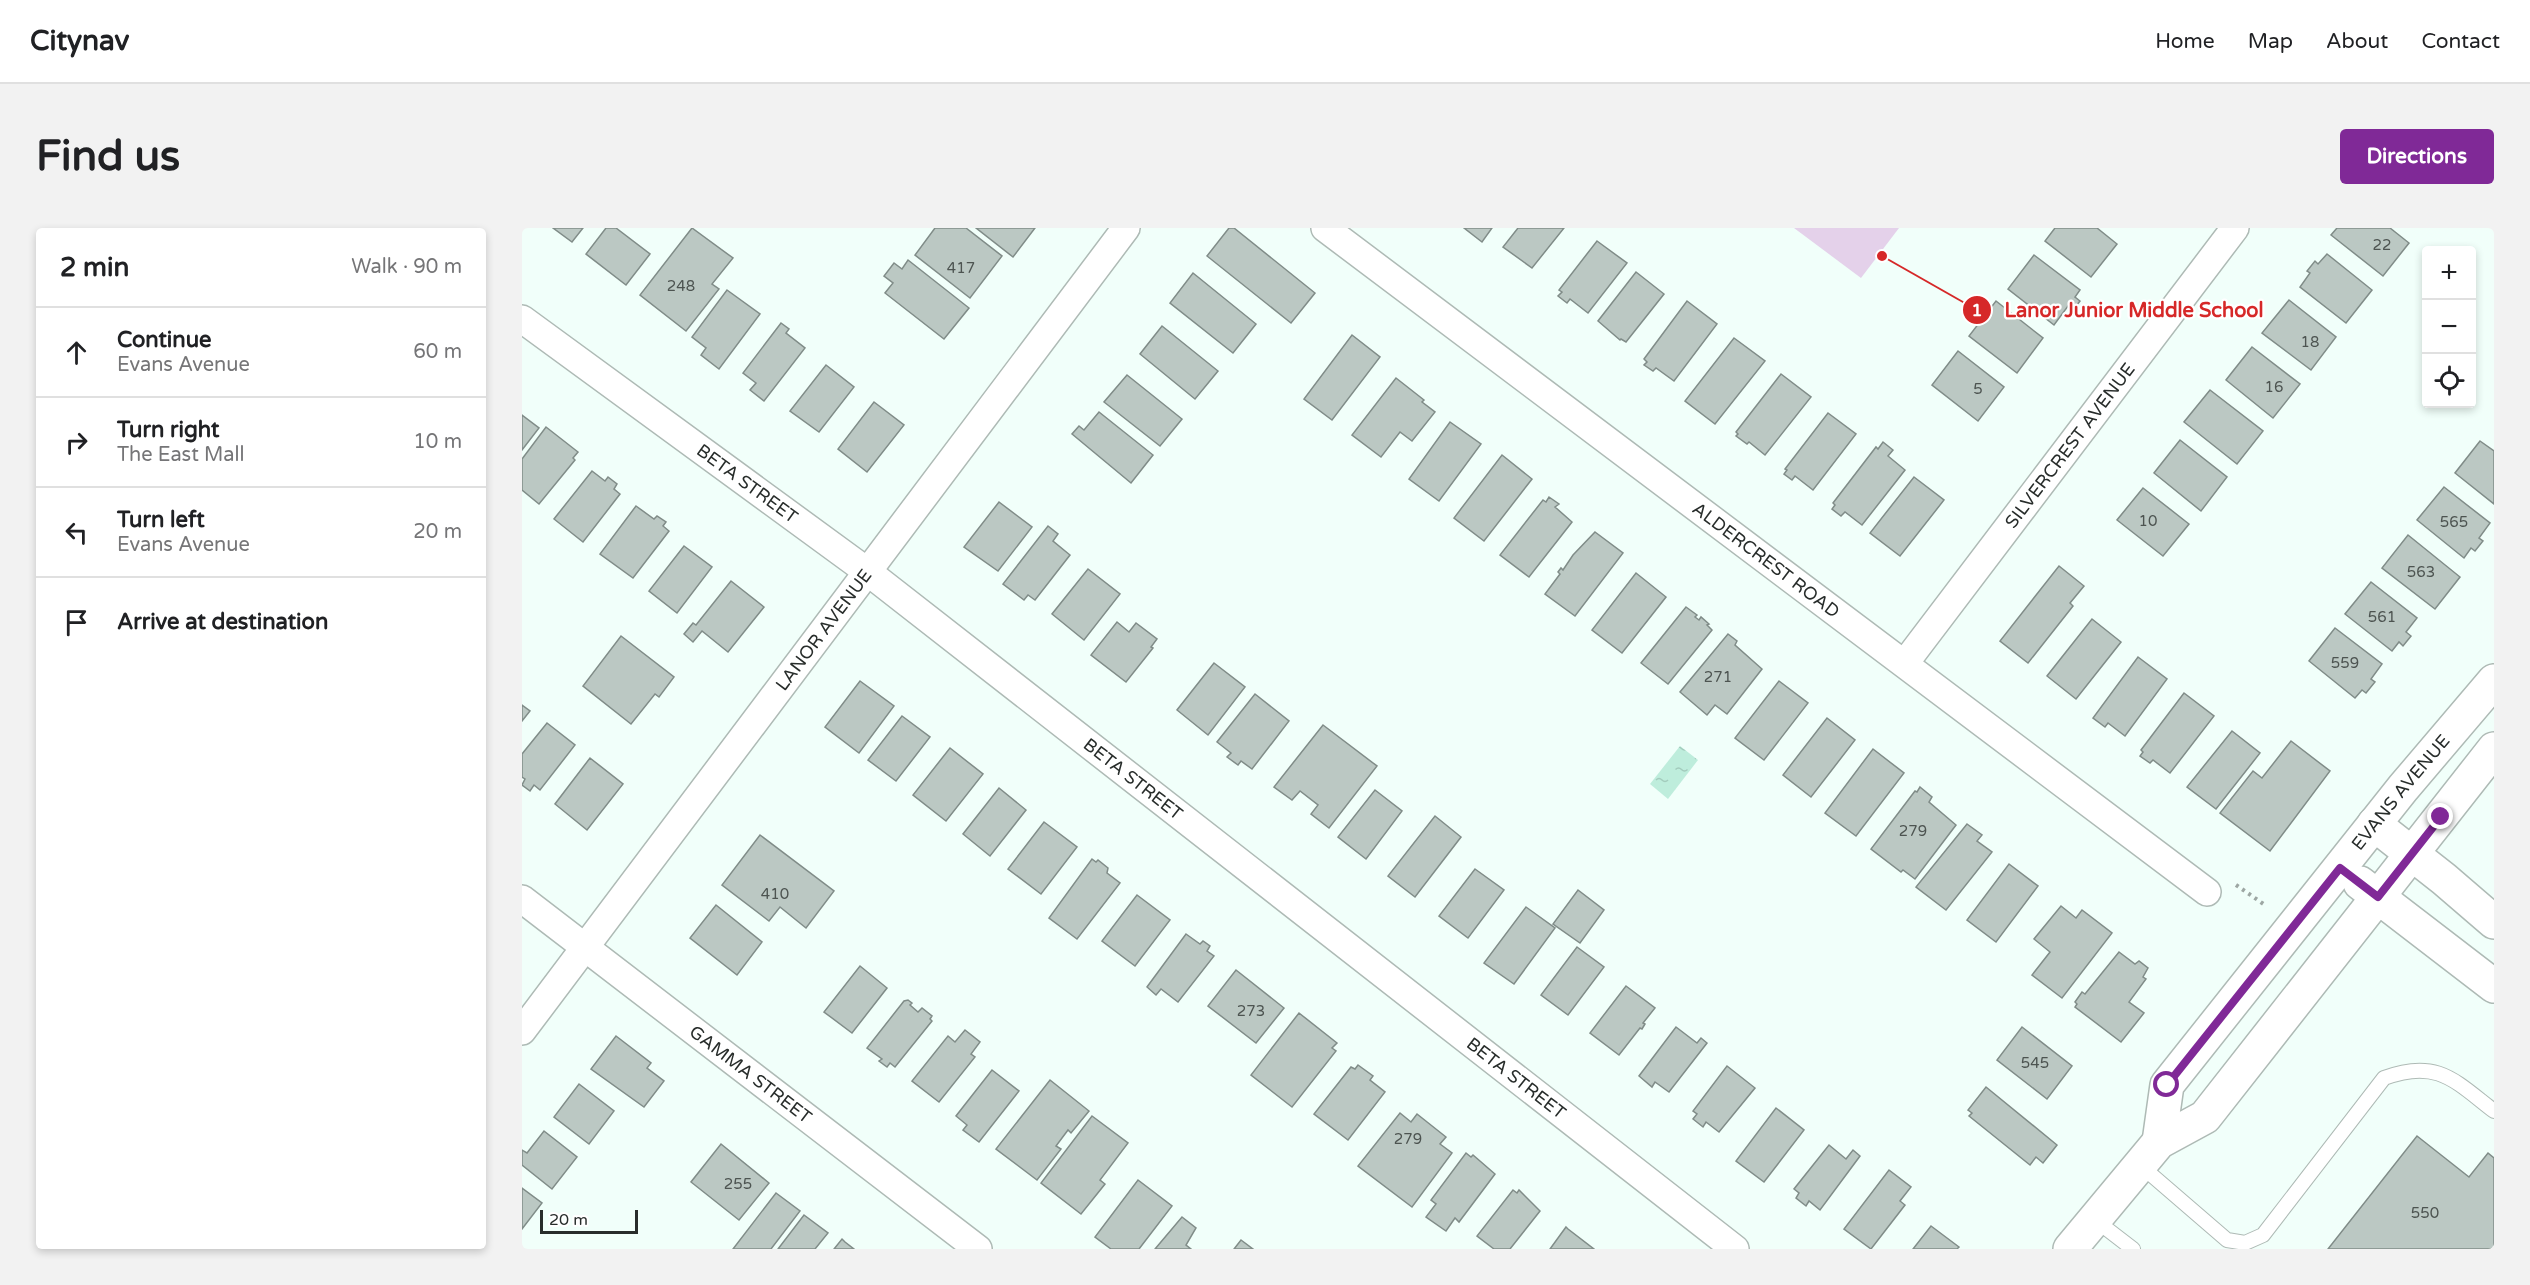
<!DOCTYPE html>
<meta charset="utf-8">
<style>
:root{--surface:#fff;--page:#f2f2f2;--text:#202124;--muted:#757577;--line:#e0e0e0;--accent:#802997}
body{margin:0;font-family:"Varela Round",sans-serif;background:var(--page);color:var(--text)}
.controls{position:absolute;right:18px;top:18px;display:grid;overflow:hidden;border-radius:6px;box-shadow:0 3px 9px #0003}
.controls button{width:54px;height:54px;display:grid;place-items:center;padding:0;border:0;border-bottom:2px solid var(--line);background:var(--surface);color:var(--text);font:30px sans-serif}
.scale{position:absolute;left:18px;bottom:15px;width:98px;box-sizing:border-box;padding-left:6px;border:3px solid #282d2b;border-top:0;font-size:16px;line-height:21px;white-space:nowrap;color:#282d2b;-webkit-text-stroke:4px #fff;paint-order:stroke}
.stop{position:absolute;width:18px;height:18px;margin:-14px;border:4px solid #802997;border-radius:50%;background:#fff}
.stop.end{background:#802997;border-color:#fff;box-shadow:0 2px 6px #0008}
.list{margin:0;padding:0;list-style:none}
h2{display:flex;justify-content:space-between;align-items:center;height:78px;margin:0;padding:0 24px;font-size:26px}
h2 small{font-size:20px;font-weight:400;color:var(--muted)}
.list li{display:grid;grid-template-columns:39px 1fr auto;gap:18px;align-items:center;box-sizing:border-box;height:90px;padding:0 24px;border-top:2px solid var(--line)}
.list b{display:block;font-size:22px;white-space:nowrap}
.list p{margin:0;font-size:20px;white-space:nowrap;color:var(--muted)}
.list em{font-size:20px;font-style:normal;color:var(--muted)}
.icon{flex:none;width:33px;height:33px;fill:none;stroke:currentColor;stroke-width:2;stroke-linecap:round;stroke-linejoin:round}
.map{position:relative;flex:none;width:1972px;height:1021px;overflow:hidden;border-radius:6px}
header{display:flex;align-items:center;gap:36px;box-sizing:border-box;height:84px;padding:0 30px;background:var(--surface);border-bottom:2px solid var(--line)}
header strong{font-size:28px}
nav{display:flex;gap:33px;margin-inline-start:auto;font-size:21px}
.intro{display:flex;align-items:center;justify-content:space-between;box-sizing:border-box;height:144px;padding:0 36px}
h1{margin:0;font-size:42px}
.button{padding:15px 27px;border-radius:6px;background:var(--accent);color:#fff;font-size:21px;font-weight:700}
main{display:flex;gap:36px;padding:0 36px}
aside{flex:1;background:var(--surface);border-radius:6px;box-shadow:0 3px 9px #0003}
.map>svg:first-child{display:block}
.grass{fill:#e4d1ea}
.water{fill:url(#water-ripples)}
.building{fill:#bbc8c3;stroke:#808c88;stroke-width:1.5}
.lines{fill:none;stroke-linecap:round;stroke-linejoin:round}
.lane-casing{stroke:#aebab5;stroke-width:16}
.street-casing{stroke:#aebab5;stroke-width:30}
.secondary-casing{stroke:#aebab5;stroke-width:36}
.path{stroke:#9da7a3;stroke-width:4;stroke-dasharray:3 4.5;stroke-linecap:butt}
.lane{stroke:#fff;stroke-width:14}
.street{stroke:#fff;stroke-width:27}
.secondary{stroke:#fff;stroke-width:33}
.route{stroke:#802997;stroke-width:8}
.labels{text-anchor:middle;stroke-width:4.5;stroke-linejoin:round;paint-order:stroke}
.number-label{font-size:15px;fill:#4d5451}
.street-label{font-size:18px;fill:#282d2b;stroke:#fff}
.leader{fill:none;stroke:#d62828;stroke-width:2}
.callout-dot{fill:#d62828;stroke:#fff;stroke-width:2}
.mark-label{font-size:18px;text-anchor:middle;font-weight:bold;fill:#fff}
.callout-label{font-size:20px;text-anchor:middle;font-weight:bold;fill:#d62828;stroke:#fff;stroke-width:4.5;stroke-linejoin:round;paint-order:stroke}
</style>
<header>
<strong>Citynav</strong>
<nav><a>Home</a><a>Map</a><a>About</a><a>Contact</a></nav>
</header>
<div class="intro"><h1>Find us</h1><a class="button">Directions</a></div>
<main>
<aside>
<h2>2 min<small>Walk · 90 m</small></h2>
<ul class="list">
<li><svg class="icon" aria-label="ahead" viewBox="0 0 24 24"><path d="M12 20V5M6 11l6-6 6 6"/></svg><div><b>Continue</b><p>Evans Avenue</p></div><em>60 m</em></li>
<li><svg class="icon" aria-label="right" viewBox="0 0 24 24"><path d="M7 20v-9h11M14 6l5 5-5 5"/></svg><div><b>Turn right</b><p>The East Mall</p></div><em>10 m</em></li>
<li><svg class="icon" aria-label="left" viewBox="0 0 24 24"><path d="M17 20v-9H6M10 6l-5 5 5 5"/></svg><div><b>Turn left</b><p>Evans Avenue</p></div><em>20 m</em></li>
<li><svg class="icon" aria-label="arrive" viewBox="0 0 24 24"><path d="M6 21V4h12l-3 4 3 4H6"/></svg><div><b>Arrive at destination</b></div></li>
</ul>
</aside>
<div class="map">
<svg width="1972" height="1021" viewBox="0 0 1972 1021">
<defs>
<pattern id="water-ripples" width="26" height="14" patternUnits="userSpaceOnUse" patternTransform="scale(1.5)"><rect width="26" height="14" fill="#beeddc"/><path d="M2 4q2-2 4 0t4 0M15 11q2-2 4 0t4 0" fill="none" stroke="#a3ccbd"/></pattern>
</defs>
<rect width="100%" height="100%" fill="#f1fffa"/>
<polygon class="grass" points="1272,0 1377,0 1339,50"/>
<polygon class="water" points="1158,518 1176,532 1146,571 1128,556"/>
<g class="building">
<polygon points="31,0 61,0 50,14"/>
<polygon points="84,0 94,0 128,26 104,57 64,26"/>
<polygon points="170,0 211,30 190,56 197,61 164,103 118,67"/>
<polygon points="413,0 444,0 480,28 448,70 393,27"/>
<polygon points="454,0 513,0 491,29"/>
<polygon points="707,0 712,0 793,65 769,95 685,28"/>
<polygon points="942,0 970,0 960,14"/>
<polygon points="996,0 1042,0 1010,40 981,19"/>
<polygon points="1533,0 1575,0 1595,16 1569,49 1523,13"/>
<polygon points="1815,0 1868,0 1887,15 1861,48 1809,7"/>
<polygon points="1075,13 1105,35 1066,85 1048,71 1045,75 1036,68 1040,64 1037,62"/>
<polygon points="1805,26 1850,62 1824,95 1778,59 1788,45 1785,43 1793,33 1796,36"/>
<polygon points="1512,27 1558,62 1553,69 1558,73 1551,82 1546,78 1532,97 1486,61"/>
<polygon points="386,32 447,80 422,111 363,65 371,55 362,48 372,35 380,41"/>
<polygon points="1114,44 1142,66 1104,114 1099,111 1098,112 1076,93"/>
<polygon points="671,45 734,96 711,125 648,75"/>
<polygon points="205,62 238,86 197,141 179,127 184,120 170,109"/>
<polygon points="1767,72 1814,109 1789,142 1740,105"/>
<polygon points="1165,73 1195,96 1152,153 1134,140 1131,143 1122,137 1125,134 1122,131"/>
<polygon points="1474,73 1521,110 1495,145 1447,108"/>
<polygon points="259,95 267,101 264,105 283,120 242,173 228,162 234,155 221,145"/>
<polygon points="640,98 696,143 673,171 618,126"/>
<polygon points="830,107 858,129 810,192 782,171"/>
<polygon points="1212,110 1243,133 1193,196 1163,173"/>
<polygon points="1730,119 1778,156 1751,190 1704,152"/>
<polygon points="1436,123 1482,159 1456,193 1410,157"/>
<polygon points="304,137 332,159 297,204 268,183"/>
<polygon points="1259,146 1289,169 1243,227 1227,214 1225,216 1214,208 1216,206 1214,204"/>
<polygon points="605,147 660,191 638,218 582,174"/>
<polygon points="874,150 902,172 900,174 913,184 890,213 878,204 859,229 830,207"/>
<polygon points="1688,162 1741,203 1715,236 1662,194"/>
<polygon points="352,174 382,197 345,244 316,221"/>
<polygon points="577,184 631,227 609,255 550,206 557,198 562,202"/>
<polygon points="1306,185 1334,206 1291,262 1273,248 1270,252 1262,246 1265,242 1263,241"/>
<polygon points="0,187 17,200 0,222"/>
<polygon points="928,194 959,216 917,273 887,251"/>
<polygon points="24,199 56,224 51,230 53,232 17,276 0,262 0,231"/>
<polygon points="1658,212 1705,249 1679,283 1632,245"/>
<polygon points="1958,213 1972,223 1972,276 1933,245"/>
<polygon points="1361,214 1371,222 1366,228 1383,242 1340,297 1323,284 1319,288 1310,281 1313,277 1311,275 1354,219 1356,221"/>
<polygon points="980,227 1010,251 962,313 932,290"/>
<polygon points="70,243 83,253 86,249 95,256 92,261 98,266 61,314 32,291"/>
<polygon points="1392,249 1422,272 1378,328 1348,305"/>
<polygon points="1922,259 1968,295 1957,310 1961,313 1953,323 1949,320 1942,330 1895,292"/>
<polygon points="1621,260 1667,296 1641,328 1595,292"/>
<polygon points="1027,269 1037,276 1033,279 1050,294 1007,349 978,327 1021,272 1024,274"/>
<polygon points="477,274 510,299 476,343 442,319"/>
<polygon points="114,278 132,291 135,288 144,294 141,298 147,303 111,350 78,326"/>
<polygon points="526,298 536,306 531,313 548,327 513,372 506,367 502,372 481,356"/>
<polygon points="1073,304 1101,325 1053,388 1023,366 1038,346 1036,344 1039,340 1041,342 1051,327"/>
<polygon points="1886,307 1938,349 1913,381 1860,340"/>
<polygon points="162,318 190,339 155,385 127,363"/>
<polygon points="1537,338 1562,358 1548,375 1551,378 1506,435 1478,413"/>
<polygon points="566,341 598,366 562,412 530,386"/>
<polygon points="1114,345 1144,369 1100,425 1070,402"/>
<polygon points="209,353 242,379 206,424 180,403 171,414 162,406 171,395 174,397"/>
<polygon points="1849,354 1895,390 1884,404 1889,408 1881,418 1877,414 1870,423 1823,386"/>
<polygon points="1164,379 1175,387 1173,389 1177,392 1179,389 1187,396 1185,397 1190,402 1146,456 1119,435"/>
<polygon points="1570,391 1599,414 1554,471 1525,448"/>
<polygon points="595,394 607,404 614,395 635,411 629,419 631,420 604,454 569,427"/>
<polygon points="1813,400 1860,436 1849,451 1853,454 1844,465 1840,462 1833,470 1787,433"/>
<polygon points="1206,406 1215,413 1213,417 1240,441 1205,486 1193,477 1185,487 1158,464"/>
<polygon points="99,408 152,449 137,469 133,466 109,496 61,458"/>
<polygon points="1616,429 1645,451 1603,508 1586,495 1583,499 1571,490"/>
<polygon points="692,435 723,459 686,507 655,482"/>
<polygon points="338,453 372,478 337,525 303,499"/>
<polygon points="1257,453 1286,475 1242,532 1213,510"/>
<polygon points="1662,465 1692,488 1648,545 1631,532 1628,535 1618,528 1621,524 1619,522"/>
<polygon points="733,466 767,493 730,541 719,533 716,537 705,529 709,525 695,514"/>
<polygon points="0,477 8,483 0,493"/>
<polygon points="380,488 408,509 374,553 346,532"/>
<polygon points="1305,490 1333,512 1289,569 1261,547"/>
<polygon points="25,495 53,517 18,562 12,557 8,563 0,557 3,551 0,549 0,526"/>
<polygon points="801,497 855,538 807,600 789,586 796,577 778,563 770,572 752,559"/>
<polygon points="1710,503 1738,525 1694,581 1665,559"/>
<polygon points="1769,513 1808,543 1748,623 1698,585 1731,543 1740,550"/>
<polygon points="428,520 461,546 424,593 391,567"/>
<polygon points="1351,521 1382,545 1334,608 1303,585"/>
<polygon points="68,530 101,556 65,602 33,576"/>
<polygon points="1398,559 1410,569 1407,574 1434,597 1393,651 1381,642 1379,644 1349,621 1393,563 1395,564"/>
<polygon points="477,560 504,582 468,628 441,606"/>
<polygon points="853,562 880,583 844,631 816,609"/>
<polygon points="913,588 939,609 893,669 866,648"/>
<polygon points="522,594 555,619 519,666 486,641"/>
<polygon points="1445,596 1460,607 1455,613 1470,624 1424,682 1394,659"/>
<polygon points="238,607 312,663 284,700 258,679 247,693 200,657"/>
<polygon points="570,631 574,634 576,632 586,640 585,645 598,655 555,711 527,690"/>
<polygon points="1487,636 1516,658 1474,714 1445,692"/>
<polygon points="953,641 982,662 946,710 917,688"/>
<polygon points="1056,662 1082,682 1058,715 1031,696"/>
<polygon points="615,667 648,692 613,738 580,713"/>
<polygon points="194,677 240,714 215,747 168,710"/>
<polygon points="1539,678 1554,690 1560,682 1590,705 1540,770 1510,747 1528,724 1512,711"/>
<polygon points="1004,679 1033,700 992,756 962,735"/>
<polygon points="664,706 678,716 681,713 688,718 685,723 692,728 656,774 639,761 634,767 625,759"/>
<polygon points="1055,719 1082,739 1046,787 1019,767"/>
<polygon points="1597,724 1613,736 1617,733 1626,740 1621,749 1624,751 1607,774 1622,785 1599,814 1553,779 1555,776 1553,774 1560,764 1563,766"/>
<polygon points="338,738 365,760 330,805 302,784"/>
<polygon points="714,742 762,780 734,815 686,778"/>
<polygon points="1104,758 1133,780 1121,795 1123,796 1120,801 1118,800 1097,827 1068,805"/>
<polygon points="386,772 390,775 388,777 396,784 400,780 410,788 408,791 410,793 373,839 368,835 365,839 357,833 360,831 345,820 382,773"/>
<polygon points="777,785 815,815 810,820 814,823 770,879 729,847"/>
<polygon points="1154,799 1175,815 1179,810 1185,815 1147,864 1133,854 1130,859 1117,848"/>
<polygon points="1500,799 1550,838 1525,871 1475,832"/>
<polygon points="443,802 458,814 449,826 453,829 417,874 390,853 426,808 433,814"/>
<polygon points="94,808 129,835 125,840 142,853 122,879 69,841"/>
<polygon points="836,837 851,848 848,852 863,864 826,912 792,886 829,839 833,841"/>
<polygon points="1205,838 1233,860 1197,904 1184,894 1181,899 1171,891 1175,886 1171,883"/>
<polygon points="470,842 497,863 457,914 441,902 445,897 434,888"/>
<polygon points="528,852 567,883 549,905 546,902 534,918 539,921 515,952 474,921"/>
<polygon points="57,856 92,883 67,916 32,889"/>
<polygon points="1464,859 1535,917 1521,935 1514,929 1508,937 1447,888 1450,885 1446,882"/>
<polygon points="1254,880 1282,902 1242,954 1214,933"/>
<polygon points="878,885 889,894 895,886 924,909 918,916 930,925 890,979 836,938"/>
<polygon points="570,888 606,915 578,952 583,956 559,986 519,955"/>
<polygon points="22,903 55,929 30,961 0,937 0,922 5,925"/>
<polygon points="1895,908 1947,949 1966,925 1972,930 1972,1021 1806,1021"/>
<polygon points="199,916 247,955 217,992 169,954"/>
<polygon points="1307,917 1324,931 1331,922 1338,928 1298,982 1287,973 1284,978 1274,970 1277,965 1272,961"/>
<polygon points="944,925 949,929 951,927 973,946 937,994 933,990 924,1003 904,989 914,976 909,972"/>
<polygon points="1367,942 1389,959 1378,973 1383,977 1349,1021 1322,1001"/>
<polygon points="616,952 650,978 617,1021 589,1021 573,1009"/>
<polygon points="0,960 20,975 0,1001"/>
<polygon points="991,962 995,965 997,962 1018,983 988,1021 972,1021 955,1008"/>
<polygon points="254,965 278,983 249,1021 211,1021"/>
<polygon points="282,987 306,1005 293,1021 256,1021"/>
<polygon points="660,989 674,1000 664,1017 669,1021 633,1021"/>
<polygon points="1409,998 1437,1019 1435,1021 1391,1021"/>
<polygon points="1044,999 1046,1001 1072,1021 1028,1021"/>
<polygon points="320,1011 323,1014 332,1021 312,1021"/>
<polygon points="719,1012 731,1021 712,1021"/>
</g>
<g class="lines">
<g class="lane-casing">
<g id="lane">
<path d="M1618 937 1705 1012 1723 1015 1741 1007 1862 850C1915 830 1933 853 1972 883"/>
<polyline points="1572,991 1611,1021"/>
</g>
</g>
<g class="street-casing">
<g id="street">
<path id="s1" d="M803 0 1685 664"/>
<path id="s2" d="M0 91 346 344 1213 1021"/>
<path id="s3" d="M1383 435 1713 0"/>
<path id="s4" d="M0 671 456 1021"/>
<path id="s5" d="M0 803 604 0"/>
</g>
</g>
<g class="secondary-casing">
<g id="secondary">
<polyline points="1852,596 1922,651 1972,694"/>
<polyline points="1838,655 1972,758"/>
<path id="s6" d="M1637 914 1645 857 1881 560 1972 453"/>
<polyline points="1548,1021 1637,914 1683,889 1972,521"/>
</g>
</g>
<polyline class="path" points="1714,657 1743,677"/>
<use href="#lane" class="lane"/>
<use href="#street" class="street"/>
<use href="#secondary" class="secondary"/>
</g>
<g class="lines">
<polyline class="route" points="1645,857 1818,640 1856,669 1919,589"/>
</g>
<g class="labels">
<g class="number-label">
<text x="1860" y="22">22</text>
<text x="439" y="45">417</text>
<text x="159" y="63">248</text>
<text x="1788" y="119">18</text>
<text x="1752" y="164">16</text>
<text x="1456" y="166">5</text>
<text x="1626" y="298">10</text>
<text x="1932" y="299">565</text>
<text x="1899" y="349">563</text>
<text x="1860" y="394">561</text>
<text x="1823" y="440">559</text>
<text x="1196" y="454">271</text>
<text x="1391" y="608">279</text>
<text x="253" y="671">410</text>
<text x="729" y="788">273</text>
<text x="1513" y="840">545</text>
<text x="886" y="916">279</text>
<text x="216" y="961">255</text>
<text x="1903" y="990">550</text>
</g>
<g class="street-label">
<text dy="6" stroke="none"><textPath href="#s3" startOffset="273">SILVERCREST AVENUE</textPath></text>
<text dy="6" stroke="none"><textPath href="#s2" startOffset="279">BETA STREET</textPath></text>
<text dy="6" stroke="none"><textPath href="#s1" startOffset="552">ALDERCREST ROAD</textPath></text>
<text dy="6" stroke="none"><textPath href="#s5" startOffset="502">LANOR AVENUE</textPath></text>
<text dy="6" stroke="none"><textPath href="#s2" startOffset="765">BETA STREET</textPath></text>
<text dy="6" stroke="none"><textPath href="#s6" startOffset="432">EVANS AVENUE</textPath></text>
<text dy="6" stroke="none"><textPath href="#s4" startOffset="288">GAMMA STREET</textPath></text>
<text dy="6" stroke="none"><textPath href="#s2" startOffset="1251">BETA STREET</textPath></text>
</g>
</g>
<path class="leader" d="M1360 28L1455 82"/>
<g class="callout-dot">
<circle cx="1360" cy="28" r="6"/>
<circle cx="1455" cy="82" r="15"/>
</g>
<g class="mark-label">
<text x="1455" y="88">1</text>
</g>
<g class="callout-label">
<text x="1612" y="89">Lanor Junior Middle School</text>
</g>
</svg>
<div class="controls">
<button>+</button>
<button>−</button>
<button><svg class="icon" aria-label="locate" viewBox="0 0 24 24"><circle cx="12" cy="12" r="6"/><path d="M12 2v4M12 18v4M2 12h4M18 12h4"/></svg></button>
</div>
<div class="scale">20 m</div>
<div class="stop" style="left:1645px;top:857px"></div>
<div class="stop end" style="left:1919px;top:589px"></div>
</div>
</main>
